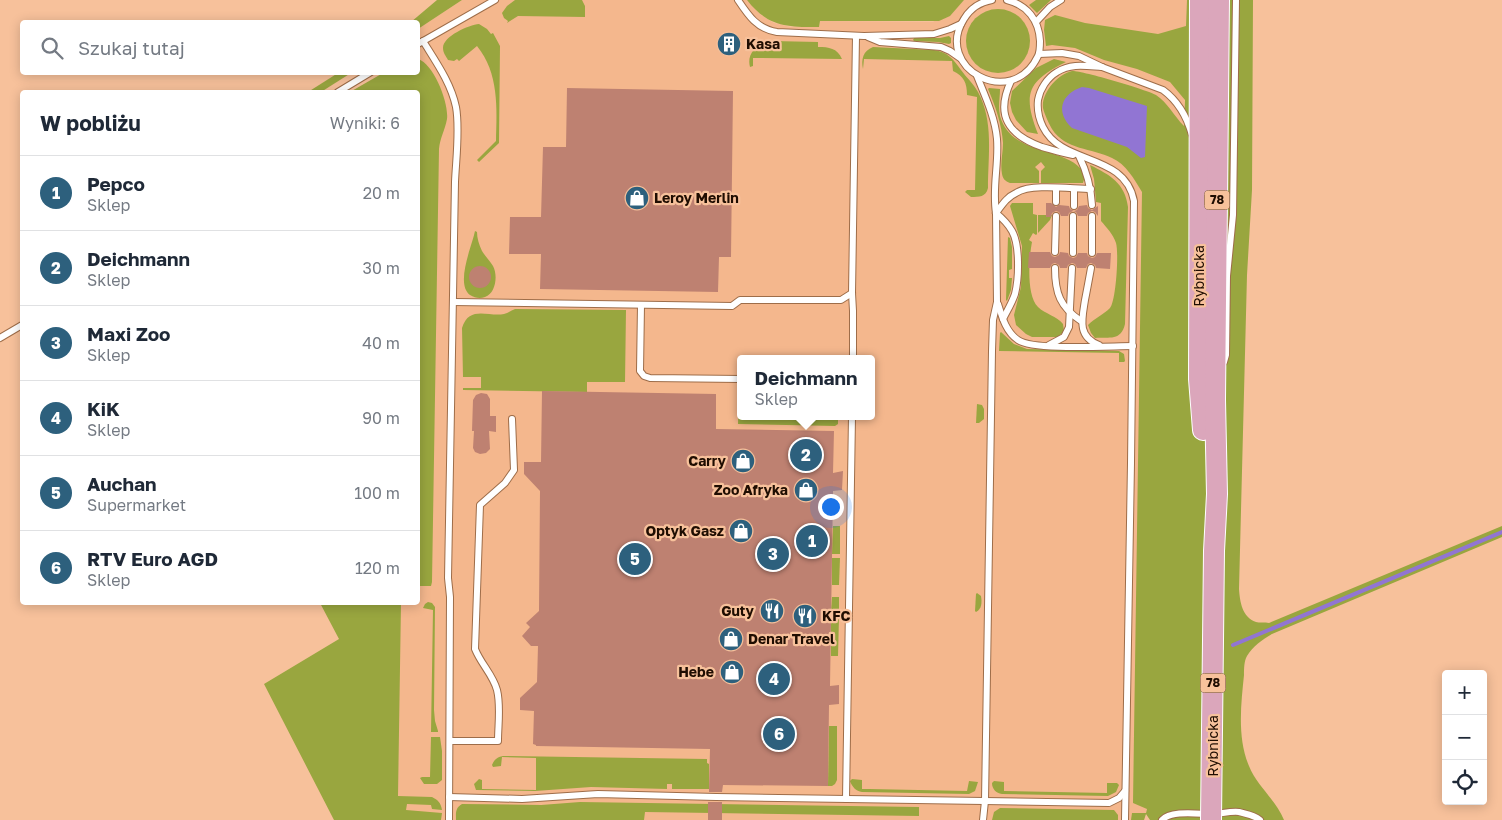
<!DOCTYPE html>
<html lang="pl">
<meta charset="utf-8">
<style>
:root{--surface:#fff;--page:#f6f6f7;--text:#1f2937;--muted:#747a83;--line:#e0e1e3;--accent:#2d607d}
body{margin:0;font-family:"Golos Text",sans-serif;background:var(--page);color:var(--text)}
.controls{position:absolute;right:15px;bottom:15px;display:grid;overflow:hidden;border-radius:5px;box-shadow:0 2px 12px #0003}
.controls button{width:45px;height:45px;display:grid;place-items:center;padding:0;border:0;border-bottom:1px solid var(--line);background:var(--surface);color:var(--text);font:25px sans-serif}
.you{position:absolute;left:830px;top:506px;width:18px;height:18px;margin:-12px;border:4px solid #fff;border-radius:50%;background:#1a73e8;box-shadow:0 0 0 8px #1a73e833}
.badge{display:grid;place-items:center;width:32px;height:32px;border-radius:50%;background:var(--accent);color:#fff;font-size:16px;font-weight:700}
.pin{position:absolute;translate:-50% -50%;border:2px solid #fff;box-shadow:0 1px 5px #0006}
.popup{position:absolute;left:737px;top:355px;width:138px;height:65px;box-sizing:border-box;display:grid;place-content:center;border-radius:5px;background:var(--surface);filter:drop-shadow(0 1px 4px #0005);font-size:16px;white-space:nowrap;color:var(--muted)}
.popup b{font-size:19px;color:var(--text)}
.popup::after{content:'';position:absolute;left:50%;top:100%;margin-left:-10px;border:10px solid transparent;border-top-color:var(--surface)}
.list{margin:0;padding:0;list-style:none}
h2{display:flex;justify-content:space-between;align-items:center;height:65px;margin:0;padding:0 20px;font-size:21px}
h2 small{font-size:16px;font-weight:400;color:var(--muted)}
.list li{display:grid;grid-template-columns:32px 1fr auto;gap:15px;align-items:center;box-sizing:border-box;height:75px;padding:0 20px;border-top:1px solid var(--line)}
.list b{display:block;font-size:19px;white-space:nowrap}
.list p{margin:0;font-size:16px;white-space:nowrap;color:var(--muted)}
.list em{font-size:16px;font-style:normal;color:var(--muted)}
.icon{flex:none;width:28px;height:28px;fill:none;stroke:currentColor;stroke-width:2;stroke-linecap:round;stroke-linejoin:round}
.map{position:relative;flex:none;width:1502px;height:820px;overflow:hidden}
.search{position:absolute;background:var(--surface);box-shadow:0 2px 12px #0003;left:20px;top:20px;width:400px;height:55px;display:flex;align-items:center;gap:12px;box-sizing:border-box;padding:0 18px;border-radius:5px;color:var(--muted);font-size:19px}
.panel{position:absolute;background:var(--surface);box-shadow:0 2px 12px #0003;left:20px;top:90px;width:400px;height:515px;border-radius:5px}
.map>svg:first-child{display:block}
.built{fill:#f4b78d;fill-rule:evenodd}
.green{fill:#99a63f}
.water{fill:#9175d3}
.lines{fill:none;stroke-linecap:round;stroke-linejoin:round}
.stream{stroke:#9175d3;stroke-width:4}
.building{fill:#be8171}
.lane-casing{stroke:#9e6d49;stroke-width:8}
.primary-casing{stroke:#fff;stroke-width:22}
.lane{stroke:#fff;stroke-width:6}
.primary{stroke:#dba6bb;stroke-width:20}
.labels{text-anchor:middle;stroke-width:4.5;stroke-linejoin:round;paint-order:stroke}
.shield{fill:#f7c19b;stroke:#60432f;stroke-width:1}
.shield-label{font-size:12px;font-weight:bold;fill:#1f0d01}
.poi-label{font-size:14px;font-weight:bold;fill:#1f0d01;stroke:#f7c19b;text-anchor:end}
.street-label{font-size:14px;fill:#1f0d01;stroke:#f7c19b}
</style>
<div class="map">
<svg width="1502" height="820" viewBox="0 0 1502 820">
<rect width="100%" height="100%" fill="#f7c19b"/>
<path class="built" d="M462 0H747L761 15 774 23 790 27H819L820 21 933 22 964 0H1187L1168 787 1147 809 1144 820H387L382 603 418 602V29ZM741 359H871V416H741Z"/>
<g class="green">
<polygon points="437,0 462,0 418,29 418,22 411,22"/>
<polygon points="515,0 582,0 585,6 585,17 518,16 507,23 508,21 504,18 502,13 507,6"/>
<path d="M747 0H964L950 16 939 21H820L819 27C787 27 768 27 747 0Z"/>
<polygon points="1036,0 1051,0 1037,13 1029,5"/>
<path d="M1187 0H1253L1252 190 1247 275 1239 589C1240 602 1242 617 1256 622 1259 623 1265 622 1269 623L1502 526V537L1272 634C1262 640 1253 646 1247 656 1244 661 1244 669 1244 675 1241 704 1237 738 1249 766 1257 786 1276 800 1284 820H1150L1146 814 1144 820H1131L1132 813H1146L1147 809 1133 803 1142 192C1134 179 1126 164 1112 158 1092 148 1065 150 1052 129 1049 124 1044 113 1043 108 1041 93 1058 74 1072 71 1080 70 1148 90 1156 95 1168 103 1174 116 1184 126L1185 100 1170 82 1137 69 1104 60 1075 48 1052 45 1046 46 1044 30 1045 20 1055 15 1085 23 1158 34 1186 26Z"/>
<circle cx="998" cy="41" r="32"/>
<path d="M479 24 487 29 491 34 493 33 500 46 499 143 479 162 477 160 496 141C497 108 499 73 477 46L459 61 457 59 454 61 448 60C446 56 443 53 443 48 443 36 469 25 479 24Z"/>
<polygon points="949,36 951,38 951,43 949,44 938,42 914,41 913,40 914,38 940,38"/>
<path d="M772 41 818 42V47C829 47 837 48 842 59L753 58V66L750 67C746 52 759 43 772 41Z"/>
<path d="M873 47 934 50C948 52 953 59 961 70 966 77 973 83 978 92 994 121 988 156 988 188 986 197 979 197 971 197L965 192 967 190H975L977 97 967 95C967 83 964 76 953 71L952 61 864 59 863 69C861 59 863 51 873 47Z"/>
<path d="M418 59C434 64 449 103 447 119 445 130 440 138 439 149L432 582 431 586H418V92H350L383 73 418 72Z"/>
<path d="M1054 59 1066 62C1028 81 1022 93 1038 134L1027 132 1016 120 1012 112 1010 103 1012 91 1036 68Z"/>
<polygon points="338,73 351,73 321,92 308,92"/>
<path d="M989 88 1000 89C1000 98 998 106 1000 116 1012 159 1073 145 1085 176L1083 183H1041V171L1045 167 1041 162 1035 167 1039 171V183H1010C1005 181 1003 179 1002 174 1000 164 1003 153 1003 143 1002 125 995 105 988 89Z"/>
<path d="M1090 165C1110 175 1125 183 1128 207L1125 324C1121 341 1110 337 1095 338L1091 333 1088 325C1095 318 1104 314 1110 308 1116 301 1119 253 1116 243 1113 234 1107 228 1101 221V203L1096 202 1094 179Z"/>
<path d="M1012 203H1033V214L1037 215V234L1036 235 1033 233 1029 240 1032 242C1029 258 1026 295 1038 307 1045 314 1057 316 1063 324L1064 331 1058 337H1032L1026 334 1016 325 1014 315 1021 287 1022 246 1010 206Z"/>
<polygon points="1038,215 1052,215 1050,220 1038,233"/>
<path d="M475 231 477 232C477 238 479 245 482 251 485 256 490 261 493 266 498 275 496 293 485 297 480 299 475 298 470 295 455 284 472 246 475 231Z"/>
<polygon points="1008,237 1010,238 1012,247 1012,269 1009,270 1009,278 1012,278 1011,290 1007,301 1006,300"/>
<path d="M515 309 626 310 625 382H587V392L463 390V388H481V377H463L462 328C469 305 488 317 504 314 508 313 512 310 515 309Z"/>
<polygon points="1001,332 1014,344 1027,349 1119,351 1124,354 1125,361 1124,362 1119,362 1119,353 999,351 1000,333"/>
<polygon points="739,385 741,385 741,416 838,416 838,424 835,426 738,424"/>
<polygon points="977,404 982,405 984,409 984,419 979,423 976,423"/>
<polygon points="833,526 840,526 840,554 832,554"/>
<polygon points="832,558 840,558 839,585 832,585"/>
<path d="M977 593 981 596C982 602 982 609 976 612L975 611 976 594Z"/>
<polygon points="832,597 839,597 839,613 831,612"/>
<polygon points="428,602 432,603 435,607 434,710 435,721 438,731 438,732 431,732 433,610 423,608 425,604"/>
<path d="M320 603H401L398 796 432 797C438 800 441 803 442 810L432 809 431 805 407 804 406 810 442 813 441 820H334L264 684 339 639Z"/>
<polygon points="831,617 839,617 838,656 831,656"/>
<polygon points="829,726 837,726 837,780 835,784 832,786 828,786"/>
<polygon points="431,737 440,737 442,751 442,780 437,784 424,784 420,778 422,777 430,777"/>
<path d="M503 756 707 759V763L709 764V789H672V784H667V789L591 787 535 791 476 790 474 784 479 779 482 780V789L536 790V758L502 757 501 766 493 767 492 765C494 760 497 757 503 756Z"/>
<path d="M852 779 862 780V789H869L967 791 969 781 978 782 975 791 969 794 862 792C856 791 852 787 850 781Z"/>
<path d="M994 781 1004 782V791L1107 793V783H1117L1119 785 1116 792 1108 796 1002 794C996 793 992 789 992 783Z"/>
<path d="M580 802 919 807V816L645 812 644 820H456C456 813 455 808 462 804L541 805Z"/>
<polygon points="1000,808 1114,810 1118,815 1118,820 992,820 994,812"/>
</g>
<path class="water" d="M1082 87 1089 88 1147 106 1145 157 1141 158 1127 147 1072 128C1055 112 1061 94 1082 87Z"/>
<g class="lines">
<polyline class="stream" points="1233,645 1502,532"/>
</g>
<g class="building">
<polygon points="567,88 733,91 731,257 719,257 718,292 540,289 541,254 509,254 510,217 541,217 543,147 566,147"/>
<polygon points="1046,203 1051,203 1056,207 1059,205 1069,206 1070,209 1074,211 1077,210 1079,206 1087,205 1088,208 1092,210 1098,206 1098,216 1095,212 1092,211 1088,213 1087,216 1078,216 1076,212 1073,211 1069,213 1068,216 1061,216 1059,212 1056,211 1052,213 1051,217 1046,217"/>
<polygon points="1029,252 1050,252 1052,256 1055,257 1059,255 1060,252 1068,253 1069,256 1073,258 1076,257 1078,253 1087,253 1088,256 1092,258 1095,257 1097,253 1111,253 1110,269 1096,268 1095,265 1091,263 1088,264 1086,268 1077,268 1075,264 1072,263 1068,265 1067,268 1060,268 1059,265 1055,263 1052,264 1050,268 1028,268"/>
<circle cx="480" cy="277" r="11"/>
<polygon points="542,391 716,394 716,429 834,431 833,473 843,471 842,490 833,491 830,686 839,685 839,704 829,705 828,786 723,785 722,792 709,792 710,749 536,746 536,745 533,744 534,711 520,710 520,698 537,682 538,646 531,646 522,636 530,627 526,623 539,611 540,491 524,474 524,462 541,462"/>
<polygon points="481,393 487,394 490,399 490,416 496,416 496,432 489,431 490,449 486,453 480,454 475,452 473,448 474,431 472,431 473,400 476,395"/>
<rect x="708" y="802" width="14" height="18"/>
</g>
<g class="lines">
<g class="lane-casing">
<g id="lane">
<path d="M738 0C748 15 757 29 777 32L864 36 934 34 950 29 961 24"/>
<path d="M992 0C980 2 970 9 964 19 933 68 1012 111 1038 56 1040 52 1040 46 1040 41 1039 20 1027 5 1007 0"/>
<polyline points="1036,22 1050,7 1061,0"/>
<polyline points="868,37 880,42 941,47 950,51 960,58"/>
<path d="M423 41C436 62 451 83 456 107 460 129 456 159 455 182L448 578 450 597 449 820"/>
<polyline points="418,44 495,0"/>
<path d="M1039 54 1062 53 1079 56 1102 67 1163 90C1178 101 1187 117 1192 135"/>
<path d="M1102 67C1086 66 1071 63 1057 72 1047 78 1040 89 1038 100 1037 109 1039 119 1043 127 1062 166 1125 152 1134 201L1131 463 1125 820"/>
<path d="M977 76C985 96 995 117 997 139 999 164 992 188 996 213L997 302 993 320 992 351 985 801 983 820"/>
<path d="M1011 81C995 115 1008 135 1042 147 1053 150 1062 153 1073 155"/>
<polyline points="338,92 371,72"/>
<path d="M1079 156C1087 172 1091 187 1092 205"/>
<polyline points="1056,188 1056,202"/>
<polyline points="1074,206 1074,189"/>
<path d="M996 213C1002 218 1008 224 1012 231 1020 245 1019 278 1015 294 1012 303 1007 311 1003 319"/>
<path d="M996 213C1002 205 1007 197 1016 193 1031 183 1072 189 1091 189"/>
<polyline points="1092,216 1092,253"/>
<polyline points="1055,252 1056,216"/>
<polyline points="1073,253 1073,216"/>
<path d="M1055 268C1055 293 1060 307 1081 321"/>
<path d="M1091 268C1089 279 1087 290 1085 300 1082 319 1077 337 1099 345"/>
<polyline points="453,302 732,306 740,300 841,300 852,293"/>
<path d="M998 304C1002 317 1006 332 1018 340 1034 351 1110 346 1133 346"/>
<polyline points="641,305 640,371 644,376 650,378 741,379"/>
<polyline points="0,338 22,325"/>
<polyline points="1049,345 1064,337 1069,327 1072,268"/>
<polyline points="853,359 853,311 852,293 856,36"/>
<polyline points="1224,362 1226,355 1227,276 1233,215 1236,0"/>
<path d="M450 741H498C498 725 501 706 497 690 493 675 481 664 475 649L480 505 505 483 514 470 512 419"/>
<polyline points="449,797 522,799 598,794 716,797 1109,803 1119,798 1125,791"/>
<polyline points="846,799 852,416"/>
<path d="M1162 820C1171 810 1198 814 1211 814 1220 814 1230 811 1239 812 1246 814 1254 815 1260 820"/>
</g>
</g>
<g class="primary-casing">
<g id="primary">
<polyline points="1200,0 1199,379 1203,430"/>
<polyline points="1211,820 1214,551 1217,494 1215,400 1219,0"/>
</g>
</g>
<use href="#lane" class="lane"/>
<use href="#primary" class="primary"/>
</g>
<defs>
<g id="building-disc" transform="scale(1.25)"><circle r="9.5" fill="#2d607d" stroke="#f7c19b"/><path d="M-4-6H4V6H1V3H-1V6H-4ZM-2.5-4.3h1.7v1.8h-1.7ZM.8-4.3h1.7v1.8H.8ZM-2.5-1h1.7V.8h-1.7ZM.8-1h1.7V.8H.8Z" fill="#fff"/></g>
<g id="shop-disc" transform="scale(1.25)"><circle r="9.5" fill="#2d607d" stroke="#f7c19b"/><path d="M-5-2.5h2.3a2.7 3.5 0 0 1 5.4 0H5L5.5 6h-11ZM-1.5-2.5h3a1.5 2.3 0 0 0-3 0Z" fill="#fff"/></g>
<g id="restaurant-disc" transform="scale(1.25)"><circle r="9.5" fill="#2d607d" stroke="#f7c19b"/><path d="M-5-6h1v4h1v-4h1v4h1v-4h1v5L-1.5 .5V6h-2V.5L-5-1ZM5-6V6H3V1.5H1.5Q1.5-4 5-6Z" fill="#fff"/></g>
</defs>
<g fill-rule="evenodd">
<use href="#building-disc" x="729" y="44"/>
<use href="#shop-disc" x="637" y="198"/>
<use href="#shop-disc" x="743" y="461"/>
<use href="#shop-disc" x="806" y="490"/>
<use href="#shop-disc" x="741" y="531"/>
<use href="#restaurant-disc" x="772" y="611"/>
<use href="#restaurant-disc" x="805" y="616"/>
<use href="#shop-disc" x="731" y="639"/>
<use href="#shop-disc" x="732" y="672"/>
</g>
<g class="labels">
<g class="shield">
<rect x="1204.5" y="190.5" width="25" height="19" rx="4"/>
<rect x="1200.5" y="673.5" width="25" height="19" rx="4"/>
</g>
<g class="shield-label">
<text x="1217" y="204">78</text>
<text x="1213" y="687">78</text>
</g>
<g class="poi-label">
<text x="746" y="49" text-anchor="start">Kasa</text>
<text x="654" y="203" text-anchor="start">Leroy Merlin</text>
<text x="726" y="466">Carry</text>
<text x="788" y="495">Zoo Afryka</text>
<text x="724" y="536">Optyk Gasz</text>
<text x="754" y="616">Guty</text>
<text x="822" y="621" text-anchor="start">KFC</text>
<text x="748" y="644" text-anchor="start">Denar Travel</text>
<text x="714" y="677">Hebe</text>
</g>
<g class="street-label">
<text transform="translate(1199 276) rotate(-90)" y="5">Rybnicka</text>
<text transform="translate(1213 746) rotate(-90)" y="5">Rybnicka</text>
</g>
</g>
</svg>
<div class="controls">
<button>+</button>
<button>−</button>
<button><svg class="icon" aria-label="locate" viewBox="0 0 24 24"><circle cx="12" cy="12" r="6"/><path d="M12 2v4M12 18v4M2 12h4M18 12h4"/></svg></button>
</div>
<div class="you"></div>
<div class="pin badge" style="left:812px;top:541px">1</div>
<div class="pin badge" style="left:806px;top:455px">2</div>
<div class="popup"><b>Deichmann</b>Sklep</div>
<div class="pin badge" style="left:773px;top:554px">3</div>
<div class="pin badge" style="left:774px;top:679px">4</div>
<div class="pin badge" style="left:635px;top:559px">5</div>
<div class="pin badge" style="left:779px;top:734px">6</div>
<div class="search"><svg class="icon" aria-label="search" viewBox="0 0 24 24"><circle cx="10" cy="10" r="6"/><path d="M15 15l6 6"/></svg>Szukaj tutaj</div>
<section class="panel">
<h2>W pobliżu<small>Wyniki: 6</small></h2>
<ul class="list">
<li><span class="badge">1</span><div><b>Pepco</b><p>Sklep</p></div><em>20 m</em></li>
<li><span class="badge">2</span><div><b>Deichmann</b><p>Sklep</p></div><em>30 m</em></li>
<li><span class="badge">3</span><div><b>Maxi Zoo</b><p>Sklep</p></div><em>40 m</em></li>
<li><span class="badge">4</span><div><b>KiK</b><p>Sklep</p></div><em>90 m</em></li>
<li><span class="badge">5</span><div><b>Auchan</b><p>Supermarket</p></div><em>100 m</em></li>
<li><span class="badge">6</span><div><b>RTV Euro AGD</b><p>Sklep</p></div><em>120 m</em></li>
</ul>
</section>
</div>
